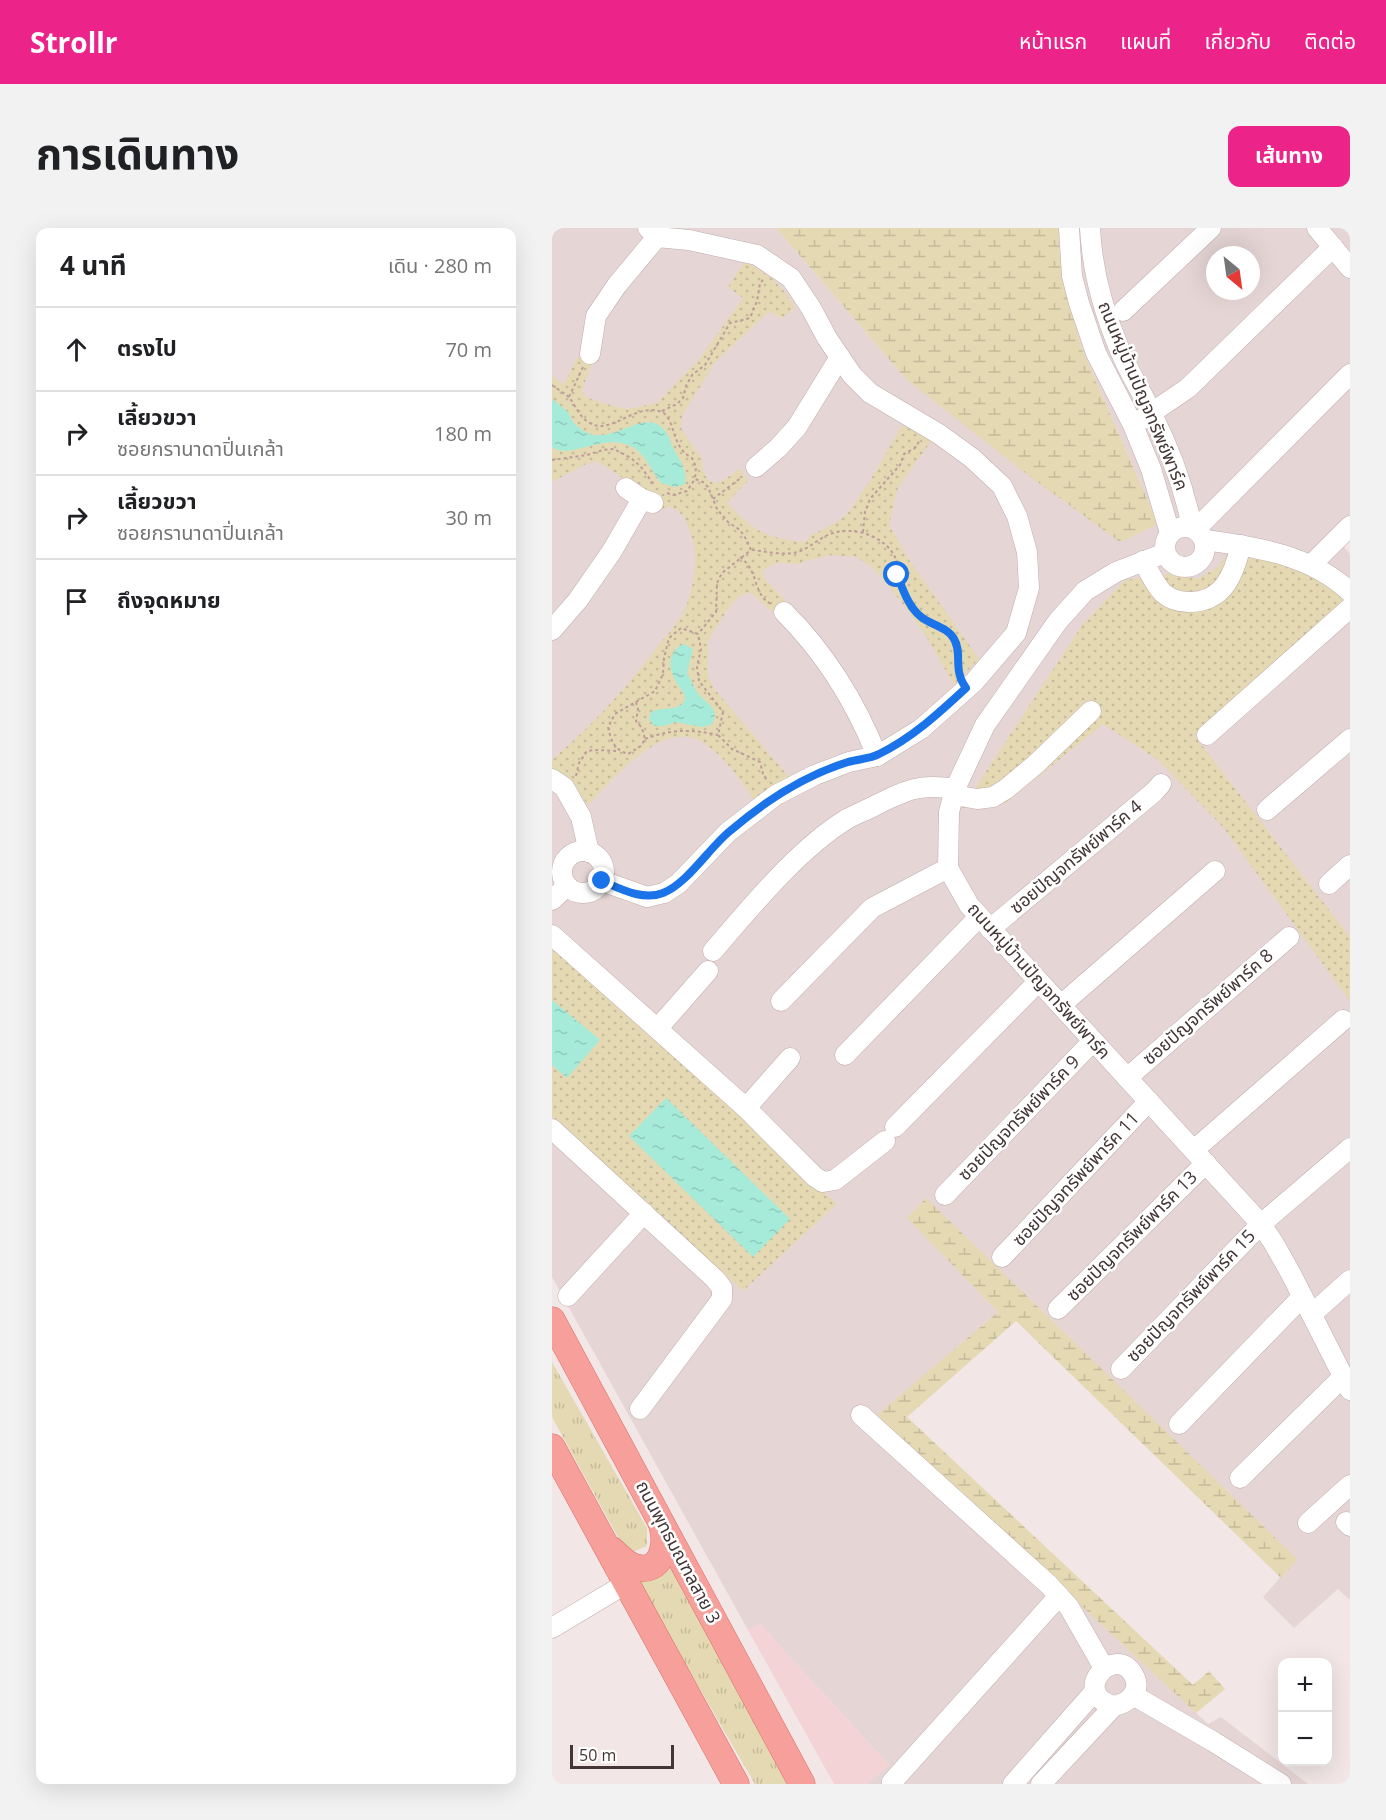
<!DOCTYPE html>
<html lang="th">
<meta charset="utf-8">
<style>
:root{--surface:#fff;--page:#f2f2f2;--text:#202124;--muted:#757577;--line:#e0e0e0;--accent:#ec248a}
body{margin:0;font-family:"Open Sans","Noto Sans Thai",sans-serif;background:var(--page);color:var(--text)}
.controls{position:absolute;right:18px;bottom:18px;display:grid;overflow:hidden;border-radius:12px;box-shadow:0 6px 24px #0002}
.controls button{width:54px;height:54px;display:grid;place-items:center;padding:0;border:0;border-bottom:2px solid var(--line);background:var(--surface);color:var(--text);font:30px sans-serif}
.compass{position:absolute;left:654px;top:18px;width:54px;height:54px;border-radius:50%;background:var(--surface);box-shadow:0 6px 24px #0002;rotate:151deg}
.scale{position:absolute;left:18px;bottom:15px;width:104px;box-sizing:border-box;padding-left:6px;border:3px solid #443637;border-top:0;font-size:16px;line-height:21px;white-space:nowrap;color:#443637;-webkit-text-stroke:4px #fff;paint-order:stroke}
.stop{position:absolute;width:18px;height:18px;margin:-14px;border:4px solid #1a73e8;border-radius:50%;background:#fff}
.stop.end{background:#1a73e8;border-color:#fff;box-shadow:0 2px 6px #0008}
.list{margin:0;padding:0;list-style:none}
h2{display:flex;justify-content:space-between;align-items:center;height:78px;margin:0;padding:0 24px;font-size:26px}
h2 small{font-size:20px;font-weight:400;color:var(--muted)}
.list li{display:grid;grid-template-columns:39px 1fr auto;gap:18px;align-items:center;box-sizing:border-box;height:84px;padding:0 24px;border-top:2px solid var(--line)}
.list b{display:block;font-size:22px;white-space:nowrap}
.list p{margin:0;font-size:20px;white-space:nowrap;color:var(--muted)}
.list em{font-size:20px;font-style:normal;color:var(--muted)}
.icon{flex:none;width:33px;height:33px;fill:none;stroke:currentColor;stroke-width:2;stroke-linecap:round;stroke-linejoin:round}
.map{position:relative;flex:none;width:798px;height:1556px;overflow:hidden;border-radius:12px}
header{display:flex;align-items:center;gap:36px;box-sizing:border-box;height:84px;padding:0 30px;background:var(--accent);color:#fff}
header strong{font-size:28px}
nav{display:flex;gap:33px;margin-inline-start:auto;font-size:21px}
.intro{display:flex;align-items:center;justify-content:space-between;box-sizing:border-box;height:144px;padding:0 36px}
h1{margin:0;font-size:42px}
.button{padding:15px 27px;border-radius:12px;background:var(--accent);color:#fff;font-size:21px;font-weight:700}
main{display:flex;gap:36px;padding:0 36px}
aside{flex:1;background:var(--surface);border-radius:12px;box-shadow:0 6px 24px #0002}
.map>svg:first-child{display:block}
.residential{fill:#e6d5d5;fill-rule:evenodd}
.commercial{fill:#f3d3d5}
.grass{fill:url(#grass-tufts)}
.wetland{fill:url(#wetland-marsh)}
.garden{fill:url(#garden-dots)}
.water{fill:url(#water-ripples)}
.lines{fill:none;stroke-linecap:round;stroke-linejoin:round}
.minor-casing{stroke:#c0adad;stroke-width:21}
.major-casing{stroke:#db6f6b;stroke-width:27}
.path{stroke:#be9c9c;stroke-width:2;stroke-dasharray:3 3;stroke-linecap:butt}
.minor{stroke:#fff;stroke-width:20}
.major{stroke:#f79f9a;stroke-width:26}
.route{stroke:#1a73e8;stroke-width:8}
.labels{text-anchor:middle;stroke-width:5;stroke-linejoin:round;paint-order:stroke}
.street-label{font-size:18px;fill:#443637;stroke:#fff}
</style>
<header>
<strong>Strollr</strong>
<nav><a>หน้าแรก</a><a>แผนที่</a><a>เกี่ยวกับ</a><a>ติดต่อ</a></nav>
</header>
<div class="intro"><h1>การเดินทาง</h1><a class="button">เส้นทาง</a></div>
<main>
<aside>
<h2>4 นาที<small>เดิน · 280 m</small></h2>
<ul class="list">
<li><svg class="icon" aria-label="ahead" viewBox="0 0 24 24"><path d="M12 20V5M6 11l6-6 6 6"/></svg><div><b>ตรงไป</b></div><em>70 m</em></li>
<li><svg class="icon" aria-label="right" viewBox="0 0 24 24"><path d="M7 20v-9h11M14 6l5 5-5 5"/></svg><div><b>เลี้ยวขวา</b><p>ซอยกรานาดาปิ่นเกล้า</p></div><em>180 m</em></li>
<li><svg class="icon" aria-label="right" viewBox="0 0 24 24"><path d="M7 20v-9h11M14 6l5 5-5 5"/></svg><div><b>เลี้ยวขวา</b><p>ซอยกรานาดาปิ่นเกล้า</p></div><em>30 m</em></li>
<li><svg class="icon" aria-label="arrive" viewBox="0 0 24 24"><path d="M6 21V4h12l-3 4 3 4H6"/></svg><div><b>ถึงจุดหมาย</b></div></li>
</ul>
</aside>
<div class="map">
<svg width="798" height="1556" viewBox="0 0 798 1556">
<defs>
<pattern id="grass-tufts" width="24" height="20" patternUnits="userSpaceOnUse" patternTransform="scale(1.5)"><rect width="24" height="20" fill="#e4d9b2"/><path d="M3 7l-1-3M5 7V3M7 7l1-3M15 17l-1-3M17 17v-4M19 17l1-3" fill="none" stroke="#c5bb9a"/></pattern>
<pattern id="wetland-marsh" width="20" height="14" patternUnits="userSpaceOnUse" patternTransform="scale(1.5)"><rect width="20" height="14" fill="#e4d9b2"/><path d="M1 5h8M5 5V1M11 12h8M15 12V8" fill="none" stroke="#c5bb9a"/></pattern>
<pattern id="garden-dots" width="8" height="8" patternUnits="userSpaceOnUse" patternTransform="scale(1.5)"><rect width="8" height="8" fill="#e4d9b2"/><path d="M2 2h.1M6 6h.1" fill="none" stroke="#c5bb9a" stroke-width="1.8" stroke-linecap="round"/></pattern>
<pattern id="water-ripples" width="26" height="14" patternUnits="userSpaceOnUse" patternTransform="scale(1.5)"><rect width="26" height="14" fill="#a6ebda"/><path d="M2 4q2-2 4 0t4 0M15 11q2-2 4 0t4 0" fill="none" stroke="#90cabc"/></pattern>
</defs>
<rect width="100%" height="100%" fill="#f2e7e6"/>
<path class="residential" d="M0 0H224L355 152 606 296 529 119 507 20 508 0H798V313L792 319 798 326V1372L786 1361 742 1400 711 1369 744 1331 356 990 446 1084 326 1187 656 1496 669 1489 756 1556H314L337 1537 208 1396 196 1402 0 1049ZM663 27H699V63H663Z"/>
<polygon class="commercial" points="208,1396 337,1537 314,1556 282,1556 196,1402"/>
<g class="grass">
<polygon points="0,1134 95,1300 95,1318 81,1324 68,1313 0,1189"/>
<path d="M121 1332 238 1556H203L86 1354C105 1352 109 1347 121 1332Z"/>
</g>
<g class="wetland">
<polygon points="224,0 508,0 507,20 529,119 606,296 568,314 477,248 355,152"/>
<polygon points="374,970 745,1331 729,1350 464,1093 355,1189 641,1457 657,1443 673,1461 644,1485 325,1187 446,1084 355,990"/>
</g>
<g class="garden">
<path d="M192 34C216 44 231 58 243 80L229 91 218 83 163 134 130 188 129 200 150 231 151 242 155 251 162 255 169 254 188 241 196 253 175 274C199 302 215 311 253 314L260 307 285 294 297 284 319 251 350 197 380 212 346 259 337 297 359 335 427 431 402 457 373 406 340 362 319 338 304 329 280 327 256 332 248 336 224 335 211 342 212 350 234 373 220 384 203 368 197 364 188 368 177 379 156 413V449L164 463 237 549 203 573C188 552 173 528 150 514 111 490 60 552 36 577L16 550 0 540V532C40 497 74 461 106 418 114 408 125 397 131 385 141 366 147 329 140 309 134 293 134 286 117 278L110 282 105 280 77 254 45 233 34 236 0 254V147L6 153 12 156 26 128 41 132 30 162 33 169 54 176 75 181 105 175 149 129 191 70 176 59Z"/>
<polygon points="677,324 711,331 755,346 796,371 642,507 798,709 798,773 671,599 606,532 551,496 454,575 410,580 531,396 573,352 616,346 646,351 666,339"/>
<polygon points="0,717 285,976 191,1063 0,888"/>
</g>
<g class="water">
<path d="M0 171C5 175 10 179 15 183 18 187 19 191 22 195 26 200 36 206 42 207 70 211 99 175 117 209 118 212 119 215 120 218 127 232 135 239 133 256L123 259 109 255C101 245 96 232 87 224 59 198 19 234 0 219Z"/>
<path d="M132 416 141 421 135 445 146 466 160 479 163 486 161 495 156 498 149 499 124 494 112 498H102L97 491 99 484C108 479 122 483 130 476 138 469 128 461 125 455 116 441 115 422 132 416Z"/>
<polygon points="0,772 48,812 15,850 0,837"/>
<polygon points="114,870 238,991 201,1029 77,908"/>
</g>
<g class="lines">
<g class="minor-casing">
<g id="minor">
<polyline points="517,0 520,48 527,75 544,125 581,197 599,241 618,305"/>
<path d="M538 0C540 42 551 82 567 120 576 143 590 164 600 186 618 222 632 260 640 299"/>
<polyline points="765,0 798,40"/>
<polyline points="571,83 659,0"/>
<polyline points="38,126 44,88 65,57 105,9"/>
<polyline points="589,192 636,160 781,19"/>
<polyline points="204,239 226,220 245,199 288,129"/>
<polyline points="74,260 90,271 101,275"/>
<circle cx="633" cy="319" r="20"/>
<polyline points="644,301 798,146"/>
<path d="M653 312C705 319 759 327 798 364"/>
<polyline points="613,325 564,344 533,363 506,393 433,497 403,561 397,584 396,640 417,677 709,996 721,1014 738,1044 798,1162"/>
<path d="M591 333C597 343 603 357 611 365 619 372 627 374 637 374 672 374 682 346 689 317"/>
<polyline points="759,337 798,298"/>
<path d="M232 384C272 424 304 475 325 528"/>
<polyline points="0,402 26,372 60,323 90,271"/>
<polyline points="655,507 798,380"/>
<polyline points="0,551 12,559 29,589 37,624"/>
<polyline points="402,567 425,571 441,569 454,561 484,536 539,483"/>
<polyline points="715,582 798,511"/>
<circle cx="31" cy="644" r="21"/>
<polyline points="50,653 95,669 112,665 126,656 176,604 224,567 263,547 297,534 325,528 369,501 422,454 464,405 477,360 475,324 465,288 450,258 420,230 387,206 318,165 300,147 275,110 259,80 239,50 205,27 137,12 105,9 96,0"/>
<polyline points="777,656 798,637"/>
<polyline points="0,672 15,658"/>
<polyline points="438,701 602,564 609,556"/>
<polyline points="0,707 194,880 263,949 271,954 283,952 333,913"/>
<path d="M161 723C199 679 246 621 295 591 304 586 315 582 324 577 354 562 369 555 403 561"/>
<polyline points="229,773 320,680 396,640"/>
<polyline points="509,777 663,643"/>
<polyline points="106,800 156,743"/>
<polyline points="293,827 427,689"/>
<polyline points="575,850 737,709"/>
<polyline points="194,880 238,830"/>
<polyline points="343,899 486,754"/>
<polyline points="0,901 163,1051 170,1060 170,1071 88,1181"/>
<polyline points="642,922 791,792"/>
<polyline points="393,967 541,813"/>
<polyline points="450,1029 597,873"/>
<polyline points="16,1068 92,985"/>
<polyline points="506,1081 654,935"/>
<polyline points="760,1086 798,1052"/>
<polyline points="569,1141 709,996 798,920"/>
<polyline points="309,1187 497,1357 517,1379 552,1440"/>
<polyline points="627,1196 750,1069"/>
<polyline points="688,1250 792,1148"/>
<polyline points="794,1294 798,1298"/>
<polyline points="756,1295 798,1257"/>
<polyline points="0,1400 75,1355"/>
<polyline points="581,1467 662,1514 729,1556"/>
<polyline points="341,1556 340,1554 507,1368"/>
<polyline points="461,1556 543,1463"/>
<path d="M489 1556 562 1478C576 1475 590 1464 582 1448 564 1413 516 1465 562 1478"/>
</g>
</g>
<g class="major-casing">
<g id="major">
<polyline points="0,1092 250,1556"/>
<polyline points="0,1219 184,1556"/>
<path d="M60 1322C67 1328 73 1336 83 1339 109 1347 116 1317 110 1298"/>
</g>
</g>
<g class="path">
<path d="M31 139 17 169C23 177 27 188 36 194 57 209 81 176 107 183 125 188 117 218 140 230L144 239 143 251"/>
<polyline points="0,157 17,169"/>
<polyline points="110,183 125,176 131,170 134,158 140,147 153,137 178,95 198,90 205,73 208,55 211,52"/>
<polyline points="0,231 1,232 35,227 51,222 62,221 79,230 89,239 103,258"/>
<polyline points="115,265 121,267 135,263 143,251 151,254 156,259 165,281 176,294 188,302 194,311 199,322 170,345 165,355 164,384 146,406"/>
<polyline points="161,271 190,249"/>
<polyline points="311,304 313,284 318,271 348,237 352,226 363,220 368,212"/>
<path d="M200 322C212 323 228 327 241 325 255 323 265 311 278 306 299 298 327 306 340 324 346 331 343 338 345 346 346 356 357 375 363 383 371 393 380 395 390 400 407 409 407 427 408 444"/>
<path d="M188 329C208 344 200 366 219 376"/>
<path d="M84 474 86 481 84 493 90 500 93 511 89 518 76 526C61 521 59 512 56 499L63 486 103 463 111 446 112 430 117 410 129 400 146 406 149 421 145 439 147 453 171 484 166 507 180 521 208 534 211 546 216 554"/>
<path d="M93 511C119 501 139 501 166 507"/>
<path d="M24 548 27 535 35 523C46 521 55 523 67 523"/>
</g>
<use href="#minor" class="minor"/>
<use href="#major" class="major"/>
</g>
<g class="lines">
<path class="route" d="M50 653C69 661 91 673 111 665 135 656 157 620 178 603 213 573 251 548 296 534 306 531 318 531 327 526 360 510 387 485 414 460 412 457 409 452 408 448 404 436 409 422 402 411 396 399 378 397 368 388 356 378 351 361 345 347"/>
</g>
<g class="labels">
<g class="street-label">
<text transform="translate(591 168) rotate(67)" y="6">ถนนหมู่บ้านปัญจทรัพย์พาร์ค</text>
<text transform="translate(524 629) rotate(-40)" y="6">ซอยปัญจทรัพย์พาร์ค 4</text>
<text transform="translate(487 753) rotate(48)" y="6">ถนนหมู่บ้านปัญจทรัพย์พาร์ค</text>
<text transform="translate(656 779) rotate(-41)" y="6">ซอยปัญจทรัพย์พาร์ค 8</text>
<text transform="translate(467 890) rotate(-46)" y="6">ซอยปัญจทรัพย์พาร์ค 9</text>
<text transform="translate(524 951) rotate(-47)" y="6">ซอยปัญจทรัพย์พาร์ค 11</text>
<text transform="translate(580 1008) rotate(-45)" y="6">ซอยปัญจทรัพย์พาร์ค 13</text>
<text transform="translate(639 1068) rotate(-46)" y="6">ซอยปัญจทรัพย์พาร์ค 15</text>
<text transform="translate(126 1324) rotate(62)" y="6">ถนนพุทธมณฑลสาย 3</text>
</g>
</g>
</svg>
<div class="controls">
<button>+</button>
<button>−</button>
</div>
<svg class="compass" viewBox="-18 -18 36 36"><path d="M0-13l5 13h-10z" fill="#e53935"/><path d="M0 13l5-13h-10z" fill="#757577"/></svg>
<div class="scale">50 m</div>
<div class="stop" style="left:345px;top:347px"></div>
<div class="stop end" style="left:50px;top:653px"></div>
</div>
</main>
